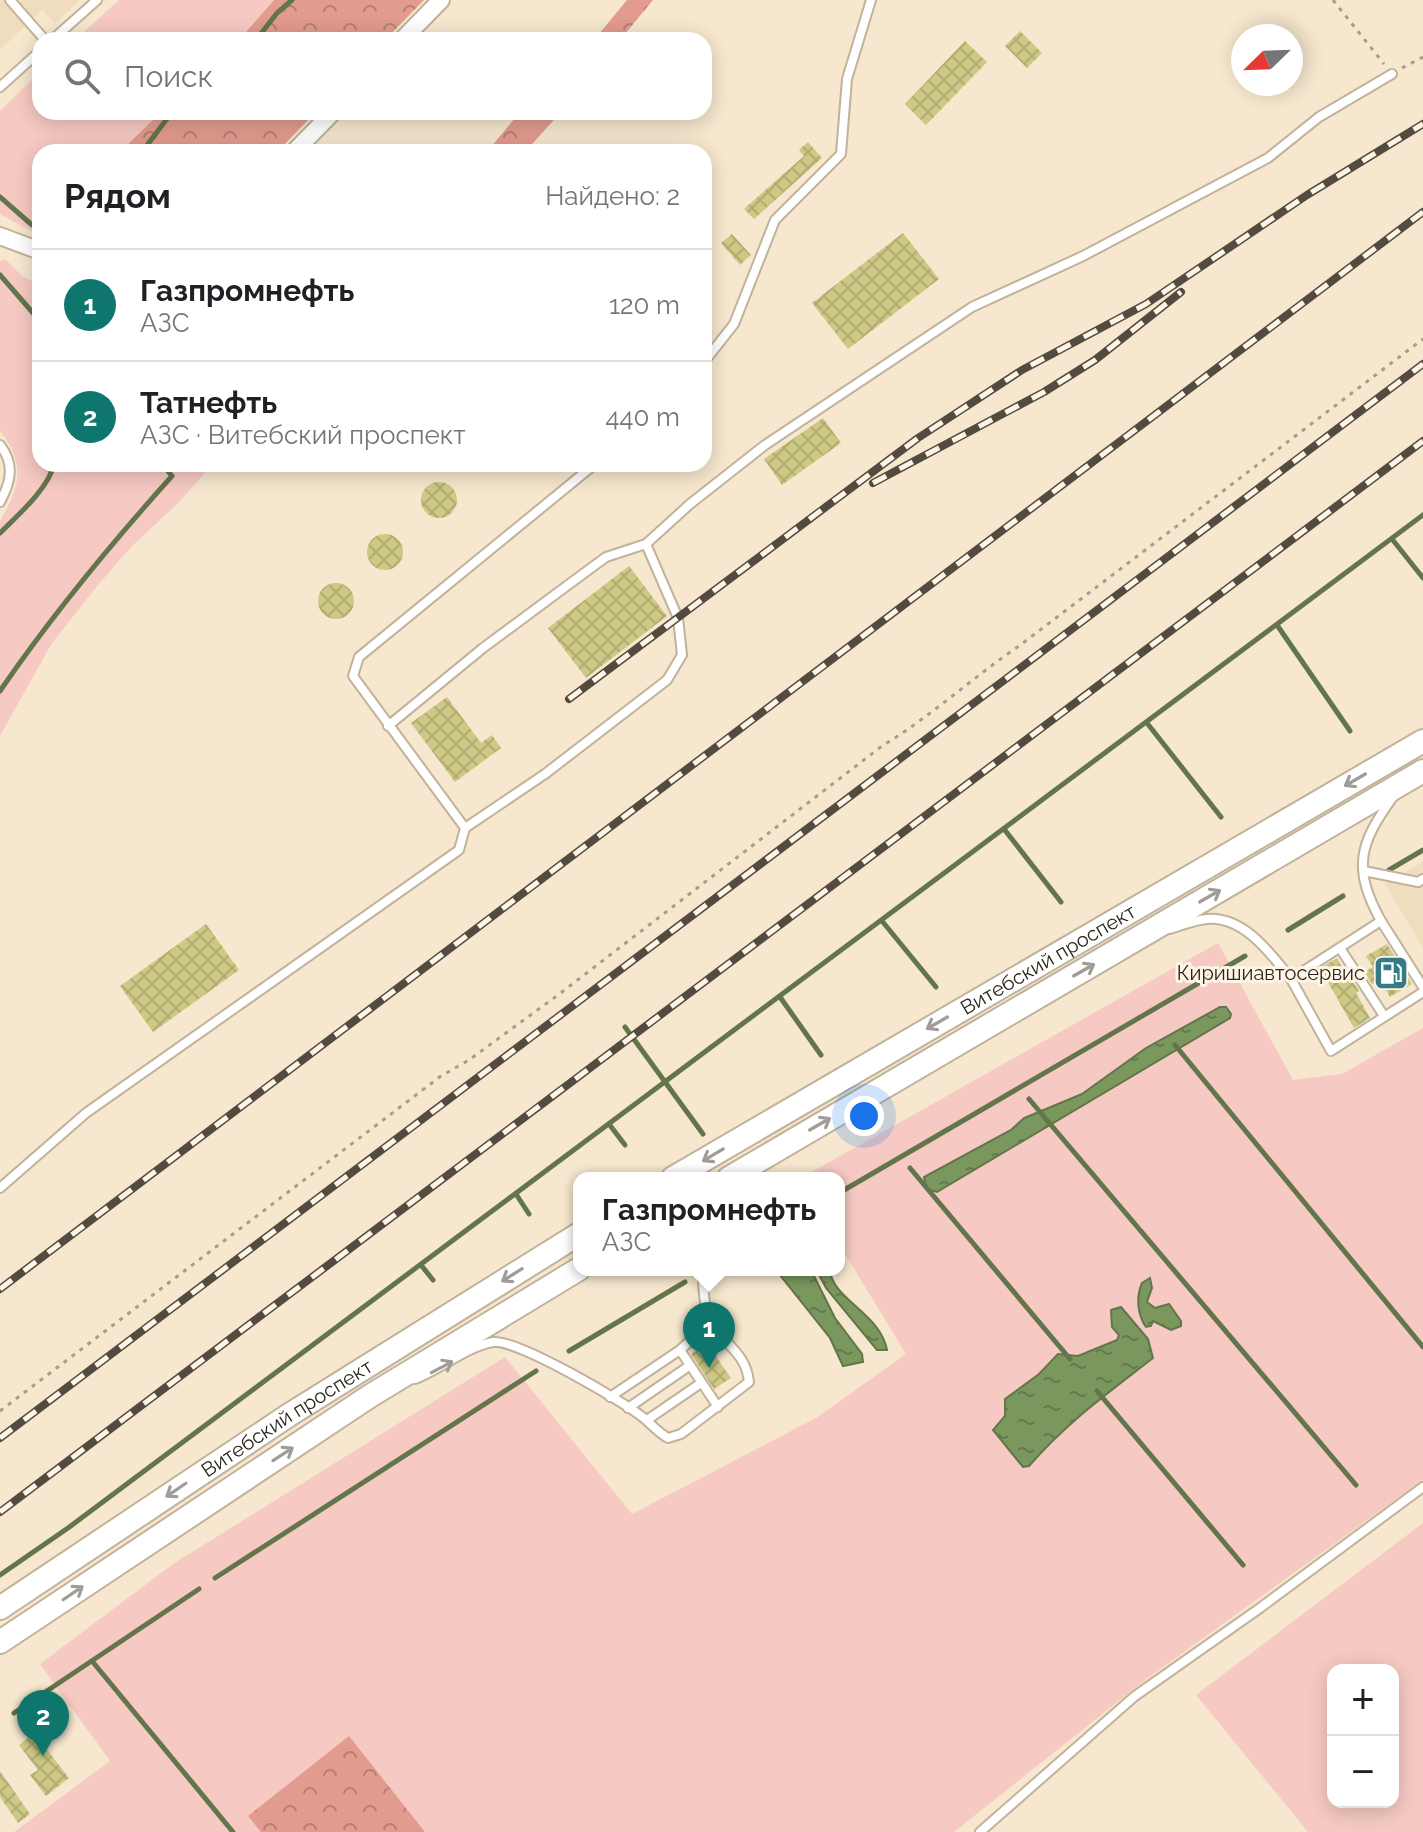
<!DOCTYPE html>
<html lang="ru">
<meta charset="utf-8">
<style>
:root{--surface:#fff;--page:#f2f2f2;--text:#202124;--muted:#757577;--line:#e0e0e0;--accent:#0f766e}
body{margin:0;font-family:Raleway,sans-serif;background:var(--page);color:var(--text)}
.controls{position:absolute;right:24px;bottom:24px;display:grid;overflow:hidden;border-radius:16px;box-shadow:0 4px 20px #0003}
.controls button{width:72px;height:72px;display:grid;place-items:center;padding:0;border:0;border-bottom:2px solid var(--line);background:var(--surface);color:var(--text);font:40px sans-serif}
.compass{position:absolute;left:1231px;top:24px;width:72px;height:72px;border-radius:50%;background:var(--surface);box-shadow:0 4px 20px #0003;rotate:247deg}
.you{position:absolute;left:864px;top:1116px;width:28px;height:28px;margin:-20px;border:6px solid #fff;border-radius:50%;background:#1a73e8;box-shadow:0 0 0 12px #1a73e833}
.badge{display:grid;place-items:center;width:52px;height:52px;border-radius:50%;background:var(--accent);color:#fff;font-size:26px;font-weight:700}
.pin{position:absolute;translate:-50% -66px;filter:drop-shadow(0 2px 4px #0008)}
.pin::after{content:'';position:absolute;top:42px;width:28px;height:24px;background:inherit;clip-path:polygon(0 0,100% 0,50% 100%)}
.popup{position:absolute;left:573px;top:1172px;width:272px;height:104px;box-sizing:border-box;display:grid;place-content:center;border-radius:16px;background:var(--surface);filter:drop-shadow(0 2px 6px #0005);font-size:26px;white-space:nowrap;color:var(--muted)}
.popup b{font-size:30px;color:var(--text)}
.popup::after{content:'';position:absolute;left:50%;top:100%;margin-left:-16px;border:16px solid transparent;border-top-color:var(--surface)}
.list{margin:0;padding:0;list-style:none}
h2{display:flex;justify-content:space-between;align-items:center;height:104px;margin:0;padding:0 32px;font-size:34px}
h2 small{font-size:26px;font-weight:400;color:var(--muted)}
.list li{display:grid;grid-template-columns:52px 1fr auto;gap:24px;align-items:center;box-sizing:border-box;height:112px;padding:0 32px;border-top:2px solid var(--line)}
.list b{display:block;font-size:30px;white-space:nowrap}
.list p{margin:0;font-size:26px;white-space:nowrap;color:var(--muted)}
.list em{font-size:26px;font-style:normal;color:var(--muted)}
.icon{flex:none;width:44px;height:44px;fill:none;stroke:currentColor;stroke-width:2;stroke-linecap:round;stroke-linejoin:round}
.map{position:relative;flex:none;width:1423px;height:1832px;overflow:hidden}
.search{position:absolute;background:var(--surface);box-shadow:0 4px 20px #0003;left:32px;top:32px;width:680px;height:88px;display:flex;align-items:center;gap:20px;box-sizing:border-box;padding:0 28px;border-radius:24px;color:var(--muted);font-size:30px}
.panel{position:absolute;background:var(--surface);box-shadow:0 4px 20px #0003;left:32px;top:144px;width:680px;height:328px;border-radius:24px}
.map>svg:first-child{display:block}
.built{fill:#f0ddbd}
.grass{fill:#f6cac3;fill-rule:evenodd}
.forest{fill:url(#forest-crowns)}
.water{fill:url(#water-ripples);stroke:#63754a;stroke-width:2}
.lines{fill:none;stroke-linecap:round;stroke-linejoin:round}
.stream{stroke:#63754a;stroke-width:5}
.building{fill:url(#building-cross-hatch)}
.service-casing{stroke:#c1b39b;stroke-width:12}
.minor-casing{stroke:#c1b39b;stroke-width:20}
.secondary-casing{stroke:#c1b39b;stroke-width:26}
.path{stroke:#a89d8a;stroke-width:3;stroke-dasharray:4 6;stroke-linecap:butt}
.service{stroke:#fff;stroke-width:8}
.minor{stroke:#fff;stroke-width:16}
.secondary{stroke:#fff;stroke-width:22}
.rail-casing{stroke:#534b3f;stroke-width:8}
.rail{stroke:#fef5e6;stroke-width:5;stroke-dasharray:15;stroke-linecap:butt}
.oneway{stroke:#a09d99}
.labels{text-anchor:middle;stroke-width:6;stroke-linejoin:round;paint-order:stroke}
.street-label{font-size:20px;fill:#2c261d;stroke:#fef5e6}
.poi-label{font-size:20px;fill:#2c261d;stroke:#fef5e6;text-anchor:end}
</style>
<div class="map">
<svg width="1423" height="1832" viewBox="0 0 1423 1832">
<defs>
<pattern id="forest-crowns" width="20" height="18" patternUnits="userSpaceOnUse" patternTransform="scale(2)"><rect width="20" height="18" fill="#e29b8f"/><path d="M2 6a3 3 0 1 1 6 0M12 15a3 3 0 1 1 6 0" fill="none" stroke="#b77e74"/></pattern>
<pattern id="water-ripples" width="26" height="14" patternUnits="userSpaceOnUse" patternTransform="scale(2)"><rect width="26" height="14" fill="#7a975e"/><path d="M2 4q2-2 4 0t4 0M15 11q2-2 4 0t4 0" fill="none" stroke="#647b4d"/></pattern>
<pattern id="building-cross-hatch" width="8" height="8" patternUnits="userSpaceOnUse" patternTransform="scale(2)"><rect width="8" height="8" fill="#cdc985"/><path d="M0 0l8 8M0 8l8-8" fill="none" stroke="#b0ac72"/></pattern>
</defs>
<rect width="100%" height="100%" fill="#f6e7ce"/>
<g class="built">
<polygon points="0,0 80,0 55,23 42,10 0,50"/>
<polygon points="1423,862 1423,948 1385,884"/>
</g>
<g class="grass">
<polygon points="119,0 274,0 239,40 75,40"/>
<polygon points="40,72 40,112 161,112 120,152 40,152 40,231 33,232 0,214 0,111"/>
<path d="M5 259 22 276 40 285V464H213L176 505 132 546 98 585 52 643 0 736V521C20 487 26 464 0 431V262Z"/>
<polygon points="1218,943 1293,1080 1342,1074 1423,1028 1423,1480 1145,1680 954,1832 14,1832 110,1761 40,1664 173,1564 505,1357 632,1514 816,1418 906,1354 839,1244 839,1178 801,1178"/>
<path d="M1423 1523V1832H1308L1196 1695ZM1393 1670V1802H1333V1670Z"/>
</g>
<g class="forest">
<polygon points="274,0 424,0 385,40 239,40"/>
<polygon points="627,0 653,0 620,40 594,40"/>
<polygon points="161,112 316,112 277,152 120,152"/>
<polygon points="520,112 561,112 525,152 487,152"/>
<polygon points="349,1736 425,1832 261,1832 248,1816"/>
</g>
<g class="water">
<polygon points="1220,1007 1226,1007 1231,1014 1230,1018 937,1192 926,1189 924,1177 1011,1130 1024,1118 1082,1094 1146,1048"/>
<path d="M776 1270H830C832 1299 881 1314 887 1350H877L826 1288 817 1271 813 1274 835 1318 862 1354 863 1362 843 1366 830 1338Z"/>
<path d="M1150 1278 1152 1288 1147 1302 1155 1308 1169 1304 1181 1321V1326L1171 1330 1153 1321 1151 1326 1146 1327C1137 1314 1136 1297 1142 1283Z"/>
<path d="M1121 1307 1148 1339 1153 1358C1108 1393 1067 1422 1029 1466L1023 1467 993 1430 1005 1416V1399L1039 1374 1058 1354 1078 1356 1117 1340 1119 1335 1112 1327 1111 1310Z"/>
</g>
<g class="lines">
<g class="stream">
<polyline points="256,40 277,13 292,0"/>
<polyline points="142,152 172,112"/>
<polyline points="0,197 32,225 40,227"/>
<polyline points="0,275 40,321"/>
<path d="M0 533C17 516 49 488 54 464"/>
<polyline points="1392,539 1423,578"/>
<polyline points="1277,625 1350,731"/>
<path d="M0 691C52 615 110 545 172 476L162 464"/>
<polyline points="1147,723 1221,817"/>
<polyline points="1004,829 1061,902"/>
<polyline points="1389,870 1423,850"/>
<polyline points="882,921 936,987"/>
<polyline points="1288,930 1343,896"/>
<polyline points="780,997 821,1055"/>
<polyline points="625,1027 703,1134"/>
<polyline points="1175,1045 1423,1347"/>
<polyline points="1029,1099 1356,1485"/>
<polyline points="609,1124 625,1145"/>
<polyline points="910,1168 1070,1359"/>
<polyline points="839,1193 1245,956"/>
<polyline points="516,1194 529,1214"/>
<polyline points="421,1265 433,1280"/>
<polyline points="569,1351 685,1282"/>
<polyline points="1097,1391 1243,1565"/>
<polyline points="0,1575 68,1528 1423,515"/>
<polyline points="215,1578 536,1371"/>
<polyline points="92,1661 233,1832"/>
<polyline points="14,1713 199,1589"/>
</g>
</g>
<g class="building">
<polygon points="1020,31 1042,53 1027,68 1005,46"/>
<polygon points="965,41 987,62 926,125 905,104"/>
<polygon points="808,142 822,158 754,219 744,209 804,156 799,150"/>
<polygon points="903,233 939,279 848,349 812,303"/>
<polygon points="732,234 751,255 740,265 721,243"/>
<polygon points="823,418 841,443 782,485 764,459"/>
<circle cx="439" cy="500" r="18"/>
<circle cx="385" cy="552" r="18"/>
<polygon points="629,566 667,616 586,678 548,628"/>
<circle cx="336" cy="601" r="18"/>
<polygon points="447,697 481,743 492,735 501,748 455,782 411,723"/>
<polygon points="206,924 239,970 153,1032 120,986"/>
<polygon points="1387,944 1412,984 1390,997 1380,980 1372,984 1364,972 1373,967 1366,956"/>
<polygon points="1337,958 1349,980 1351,979 1359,991 1356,993 1370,1018 1354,1028 1320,968"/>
<polygon points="707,1344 731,1378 714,1389 691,1354"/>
<polygon points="34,1733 69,1778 46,1796 30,1775 38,1770 19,1745"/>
<polygon points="0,1771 30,1814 18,1823 0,1797"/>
</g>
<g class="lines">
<g class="service-casing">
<g id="service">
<polyline points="10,0 45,40"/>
<polyline points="52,40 97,0"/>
<polyline points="0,87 40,51"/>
<polyline points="704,362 734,324 775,220 841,154 847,79 871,0"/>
<path d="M0 445C15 464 11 482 0 502"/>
<polyline points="388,726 483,648 568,585 606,557 646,544"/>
<polyline points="465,828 545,774 667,680 682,655 678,618 646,544 690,504 765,445 972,307 1083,256 1268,158 1319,117 1392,74"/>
<polyline points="1364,871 1418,882 1423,879"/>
<path d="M1381 921C1352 868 1359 844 1393 797"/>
<path d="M1170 929C1182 925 1195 920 1207 919 1244 916 1271 954 1291 979"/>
<polyline points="1340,948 1384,1016"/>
<polyline points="1423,987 1381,921 1291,979 1331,1051 1423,992"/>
<polyline points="0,1188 86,1113 459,850 465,828 353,676 359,657 595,464"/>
<polyline points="680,1350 718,1407"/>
<path d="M415 1379C439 1370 468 1346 493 1342 517 1339 623 1401 645 1419 653 1426 659 1433 668 1438L681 1434 749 1382C746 1352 723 1344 711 1322 703 1307 704 1286 702 1270"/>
<polyline points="610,1397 680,1350 711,1322"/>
<polyline points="628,1408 689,1366"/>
<polyline points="647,1420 701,1383"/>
<polyline points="980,1832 1135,1696 1260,1608 1423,1487"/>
</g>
</g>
<g class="minor-casing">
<g id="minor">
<polyline points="402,40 441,0"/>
<polyline points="294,152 333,112"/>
<polyline points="0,236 40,251"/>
</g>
</g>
<g class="secondary-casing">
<g id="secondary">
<path id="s1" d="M673 1178 1423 741"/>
<polyline points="729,1178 1423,771"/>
<path id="s2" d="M0 1608 289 1415 579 1234"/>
<polyline points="0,1642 370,1396 579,1269"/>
</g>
</g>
<g class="path">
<polyline points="1333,0 1384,64"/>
<polyline points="1402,68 1423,57"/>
<path d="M0 1411 441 1076 469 1060 558 995 882 746C930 717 972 678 1019 646L1423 339"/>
</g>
<use href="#service" class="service"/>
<use href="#minor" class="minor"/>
<use href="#secondary" class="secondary"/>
<g class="rail-casing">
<g id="rail">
<polyline points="873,483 1044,392 1095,360 1181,292"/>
<polyline points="569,699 918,438 1022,370 1146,304 1307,195 1423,124"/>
<polyline points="0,1289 1423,212"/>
<polyline points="0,1438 1423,364"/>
<polyline points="0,1512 1423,441"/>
</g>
</g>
<use href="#rail" class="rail"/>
</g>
<defs><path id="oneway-shaft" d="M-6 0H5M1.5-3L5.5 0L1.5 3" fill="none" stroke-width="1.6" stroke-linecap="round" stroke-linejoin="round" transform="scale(2)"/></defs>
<g class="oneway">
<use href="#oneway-shaft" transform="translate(1355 780) rotate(150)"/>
<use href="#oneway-shaft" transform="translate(1210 896) rotate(-30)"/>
<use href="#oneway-shaft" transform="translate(1084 970) rotate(-30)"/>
<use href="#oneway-shaft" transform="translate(937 1023) rotate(150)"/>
<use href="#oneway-shaft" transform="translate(820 1124) rotate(-30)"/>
<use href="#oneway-shaft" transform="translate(713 1155) rotate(149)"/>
<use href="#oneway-shaft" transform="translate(512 1275) rotate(148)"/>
<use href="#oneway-shaft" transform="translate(442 1367) rotate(-28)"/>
<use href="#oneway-shaft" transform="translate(283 1454) rotate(-33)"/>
<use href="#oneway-shaft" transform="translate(176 1490) rotate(146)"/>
<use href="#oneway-shaft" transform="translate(73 1593) rotate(-34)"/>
</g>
<defs>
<g id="fuel-square" transform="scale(1.8)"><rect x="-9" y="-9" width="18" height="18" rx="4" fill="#347c85" stroke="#fef5e6"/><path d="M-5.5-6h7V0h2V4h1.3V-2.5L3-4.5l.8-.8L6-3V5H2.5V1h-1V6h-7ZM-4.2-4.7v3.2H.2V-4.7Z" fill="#fff"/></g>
</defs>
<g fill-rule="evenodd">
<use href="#fuel-square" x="1391" y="973"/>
</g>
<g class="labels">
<g class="street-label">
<text dy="7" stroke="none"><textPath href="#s1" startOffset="434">Витебский проспект</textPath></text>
<text dy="7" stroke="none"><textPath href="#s2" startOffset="344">Витебский проспект</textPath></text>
</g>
<g class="poi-label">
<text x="1365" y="980">Киришиавтосервис</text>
</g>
</g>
</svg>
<div class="controls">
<button>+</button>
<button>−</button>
</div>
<svg class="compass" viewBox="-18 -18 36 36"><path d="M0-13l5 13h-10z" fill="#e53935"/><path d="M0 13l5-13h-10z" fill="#757577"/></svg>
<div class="you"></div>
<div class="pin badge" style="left:709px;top:1368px">1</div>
<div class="popup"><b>Газпромнефть</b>АЗС</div>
<div class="pin badge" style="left:43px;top:1756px">2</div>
<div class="search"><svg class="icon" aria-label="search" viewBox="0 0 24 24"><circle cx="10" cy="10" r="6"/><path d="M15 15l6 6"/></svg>Поиск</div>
<section class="panel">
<h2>Рядом<small>Найдено: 2</small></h2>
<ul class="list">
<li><span class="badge">1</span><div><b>Газпромнефть</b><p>АЗС</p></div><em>120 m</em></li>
<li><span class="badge">2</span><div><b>Татнефть</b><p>АЗС · Витебский проспект</p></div><em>440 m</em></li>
</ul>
</section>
</div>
